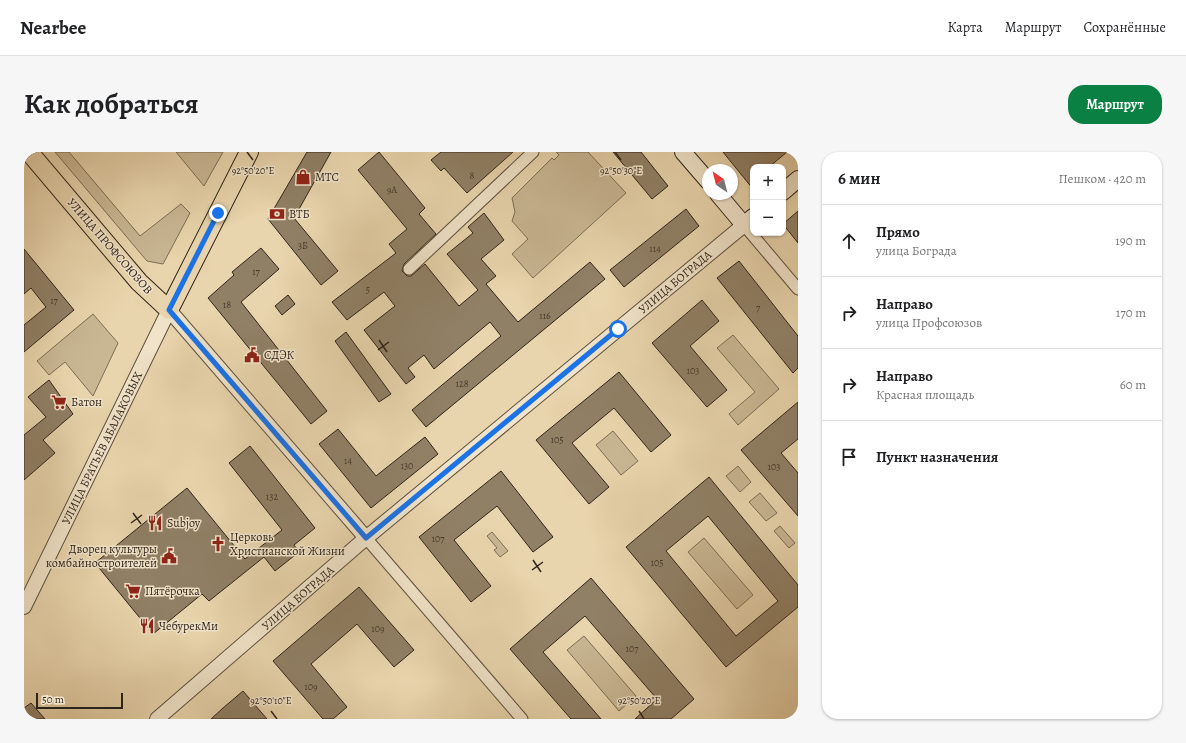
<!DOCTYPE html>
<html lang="ru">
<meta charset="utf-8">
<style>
:root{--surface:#fff;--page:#f6f6f6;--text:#202124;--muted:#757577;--line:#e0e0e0;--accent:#0b8043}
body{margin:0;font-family:Alegreya,serif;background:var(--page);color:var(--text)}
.controls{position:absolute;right:12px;top:12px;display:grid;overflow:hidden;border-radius:8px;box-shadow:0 1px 3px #0004}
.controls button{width:36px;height:36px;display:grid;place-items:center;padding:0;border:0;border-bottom:1px solid var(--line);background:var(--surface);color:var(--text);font:20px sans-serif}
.compass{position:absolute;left:678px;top:12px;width:36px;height:36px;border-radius:50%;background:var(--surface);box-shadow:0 1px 3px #0004;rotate:325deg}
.scale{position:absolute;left:12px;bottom:10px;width:87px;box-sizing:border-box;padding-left:4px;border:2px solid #2f241a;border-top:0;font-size:11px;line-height:14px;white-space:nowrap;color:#2f241a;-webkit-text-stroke:3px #f1e4ca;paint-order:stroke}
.stop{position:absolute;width:12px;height:12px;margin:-9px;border:3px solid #1a73e8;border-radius:50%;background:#fff}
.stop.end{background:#1a73e8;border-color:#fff;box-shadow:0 1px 4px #0008}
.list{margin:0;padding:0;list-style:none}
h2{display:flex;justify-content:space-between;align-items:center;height:52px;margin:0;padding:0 16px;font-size:17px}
h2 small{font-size:13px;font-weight:400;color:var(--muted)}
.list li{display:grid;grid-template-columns:26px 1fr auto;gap:12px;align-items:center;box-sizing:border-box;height:72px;padding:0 16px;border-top:1px solid var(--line)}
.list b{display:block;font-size:15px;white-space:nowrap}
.list p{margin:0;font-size:13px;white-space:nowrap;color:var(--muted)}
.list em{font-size:13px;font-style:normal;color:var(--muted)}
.icon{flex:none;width:22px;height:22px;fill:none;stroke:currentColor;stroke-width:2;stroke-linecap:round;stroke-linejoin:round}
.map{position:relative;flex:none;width:774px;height:567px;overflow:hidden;border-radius:16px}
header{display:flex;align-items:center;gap:24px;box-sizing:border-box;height:56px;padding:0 20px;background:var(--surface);border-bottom:1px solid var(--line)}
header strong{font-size:19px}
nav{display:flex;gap:22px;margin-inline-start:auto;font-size:14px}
.intro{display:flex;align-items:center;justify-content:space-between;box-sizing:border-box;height:96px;padding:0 24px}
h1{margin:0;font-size:28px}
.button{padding:10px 18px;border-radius:16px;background:var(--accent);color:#fff;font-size:14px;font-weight:700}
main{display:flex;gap:24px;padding:0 24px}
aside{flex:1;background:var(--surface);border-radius:16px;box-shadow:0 1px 3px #0004}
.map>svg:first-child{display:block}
.green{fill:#c9b794;stroke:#7c6e57}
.building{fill:#908066;stroke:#2f241a;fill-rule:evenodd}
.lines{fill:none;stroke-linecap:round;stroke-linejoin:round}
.minor-casing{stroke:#5e503f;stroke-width:13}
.tertiary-casing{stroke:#5e503f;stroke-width:16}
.secondary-casing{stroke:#2f241a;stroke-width:18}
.primary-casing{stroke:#2f241a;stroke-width:20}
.minor{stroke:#f1e4ca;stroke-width:11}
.tertiary{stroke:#f1e4ca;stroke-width:14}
.secondary{stroke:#f1e4ca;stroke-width:16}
.primary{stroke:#e9d5ad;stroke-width:18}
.route{stroke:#1a73e8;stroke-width:5}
.ticks{fill:none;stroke:#2f241a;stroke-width:1.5}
.labels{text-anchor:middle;stroke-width:3;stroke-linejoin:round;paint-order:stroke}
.number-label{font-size:10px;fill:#473b2d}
.poi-label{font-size:12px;fill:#2f241a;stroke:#f1e4ca;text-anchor:start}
.street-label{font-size:12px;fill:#2f241a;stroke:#f1e4ca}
.ticks-label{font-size:10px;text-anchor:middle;fill:#2f241a;stroke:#f1e4ca;stroke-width:3;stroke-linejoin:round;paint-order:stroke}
</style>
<header>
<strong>Nearbee</strong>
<nav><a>Карта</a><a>Маршрут</a><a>Сохранённые</a></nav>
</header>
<div class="intro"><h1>Как добраться</h1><a class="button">Маршрут</a></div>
<main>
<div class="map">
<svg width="774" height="567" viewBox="0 0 774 567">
<rect width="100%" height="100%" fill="#e9d5ad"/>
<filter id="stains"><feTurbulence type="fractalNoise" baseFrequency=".005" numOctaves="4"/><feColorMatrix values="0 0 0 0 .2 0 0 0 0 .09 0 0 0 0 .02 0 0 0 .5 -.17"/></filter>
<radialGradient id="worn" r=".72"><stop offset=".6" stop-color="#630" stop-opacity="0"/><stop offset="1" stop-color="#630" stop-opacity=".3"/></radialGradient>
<g class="green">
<polygon points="31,0 45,0 116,84 157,52 166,61 139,112 123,109"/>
<polygon points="152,0 199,0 180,34"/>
<polygon points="532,0 564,0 602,41 509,126 488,102 504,87 488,69 491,60 488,46 528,6 530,8 535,3"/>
<polygon points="69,162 94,191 69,244 41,210 25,223 13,209"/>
<polygon points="709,183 755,237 714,273 705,262 731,240 693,196"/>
<polygon points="589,279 614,309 597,323 572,293"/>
<polygon points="714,314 727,330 716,340 702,324"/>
<polygon points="736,341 753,361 742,369 725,350"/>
<polygon points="756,374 771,391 765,396 750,379"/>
<polygon points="468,380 484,399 476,405 470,398 473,396 463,384"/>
<polygon points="680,386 729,443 713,457 664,400"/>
<polygon points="560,484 612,544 595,559 543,498"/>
</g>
<g class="building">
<polygon points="283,0 307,0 270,66 314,119 297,133 244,67"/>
<polygon points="355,0 401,56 395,62 412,82 380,112 378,119 383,124 387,124 401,112 435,154 454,138 423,102 449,81 444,75 460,61 480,88 457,107 472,124 462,132 494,170 566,110 581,127 402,275 388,258 477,184 466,170 410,217 400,203 384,216 391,225 382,232 340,178 371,154 360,140 323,168 308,150 372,101 365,92 383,77 334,18"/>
<polygon points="417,0 489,0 443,41 420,16 417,19 407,8"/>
<polygon points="589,0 617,0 644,34 628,47"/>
<polygon points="699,0 763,0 745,15 729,15 729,37"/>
<polygon points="662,57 675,74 600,135 586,118"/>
<polygon points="774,59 774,91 759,72"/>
<polygon points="237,96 255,117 217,150 303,259 287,272 184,146 210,123 208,120"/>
<polygon points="0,97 50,158 0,200 0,173 22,155 7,136 0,142"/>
<polygon points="715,109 774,184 774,216 769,221 693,126"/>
<polygon points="264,143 271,152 258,163 251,154"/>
<polygon points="678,148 695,169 666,194 703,238 683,255 628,191"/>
<polygon points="322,180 367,242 355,250 311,189"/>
<polygon points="595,220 647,283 627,300 590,256 548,291 585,335 565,352 512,288"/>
<polygon points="25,228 49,262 19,288 31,301 0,328 0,283 22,265 4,245"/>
<polygon points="774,250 774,287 757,301 774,321 774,364 717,298"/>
<polygon points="314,277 352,324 401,285 414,302 347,356 295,292"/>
<polygon points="226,294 291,376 270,393 275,400 251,419 240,405 185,449 178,442 129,482 71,411 163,336 221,407 258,378 205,311"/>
<polygon points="477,319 529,385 509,400 473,354 430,388 467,434 447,450 395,385"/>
<path d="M685 325 774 433V455L702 515 602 395ZM684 364 754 449 712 484 642 399Z"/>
<polygon points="567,426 670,547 647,567 611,567 633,547 561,464 519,500 577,567 547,567 486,497"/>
<polygon points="335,435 390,498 370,515 333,472 287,512 323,555 309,567 299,567 249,509"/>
<polygon points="219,539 243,567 187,567 199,556"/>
<polygon points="7,551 21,567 0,567 0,556"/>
</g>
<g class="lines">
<g class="minor-casing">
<g id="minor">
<polyline points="720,73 774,137"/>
<polyline points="385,117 509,0"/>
<polyline points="342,386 498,567"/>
</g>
</g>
<g class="tertiary-casing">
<g id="tertiary">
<polyline points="0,455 145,158 342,386"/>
<polyline points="133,567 342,386 720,73"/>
</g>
</g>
<g class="secondary-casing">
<g id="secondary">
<polyline points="659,0 684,29"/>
<polyline points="759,40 774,27"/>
<polyline points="694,42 720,73 729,65"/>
</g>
</g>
<g class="primary-casing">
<polyline id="primary" points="5,0 115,130 145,158 225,0"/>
</g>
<use href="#minor" class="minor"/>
<use href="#tertiary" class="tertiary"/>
<use href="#secondary" class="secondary"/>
<use href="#primary" class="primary"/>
</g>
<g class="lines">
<polyline class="route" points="194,61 145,158 342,386 594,177"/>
</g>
<path class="ticks" d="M223 0 229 8M591 0 597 8M355 188 363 200M354 198 365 190M109 361 117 372M107 371 118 363M509 408 517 420M508 418 519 410M247 559 253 567M615 559 620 567"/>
<defs>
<g id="shop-bare" transform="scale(1.2)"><path d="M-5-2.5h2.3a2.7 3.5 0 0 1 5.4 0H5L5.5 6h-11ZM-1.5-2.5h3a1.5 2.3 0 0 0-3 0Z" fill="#8f2418" stroke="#f1e4ca" stroke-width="2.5" paint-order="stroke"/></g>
<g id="bank-bare" transform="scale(1.2)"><path d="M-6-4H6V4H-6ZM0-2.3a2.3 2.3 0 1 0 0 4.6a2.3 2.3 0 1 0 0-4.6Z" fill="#8f2418" stroke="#f1e4ca" stroke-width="2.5" paint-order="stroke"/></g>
<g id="civic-bare" transform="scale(1.2)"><path d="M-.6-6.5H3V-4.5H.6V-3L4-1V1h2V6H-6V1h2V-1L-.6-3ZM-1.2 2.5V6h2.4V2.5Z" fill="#8f2418" stroke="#f1e4ca" stroke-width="2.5" paint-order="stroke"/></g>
<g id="supermarket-bare" transform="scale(1.2)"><path d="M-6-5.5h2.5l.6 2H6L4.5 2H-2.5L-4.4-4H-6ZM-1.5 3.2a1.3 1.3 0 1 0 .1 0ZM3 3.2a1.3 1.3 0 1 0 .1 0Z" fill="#8f2418" stroke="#f1e4ca" stroke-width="2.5" paint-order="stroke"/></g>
<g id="restaurant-bare" transform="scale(1.2)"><path d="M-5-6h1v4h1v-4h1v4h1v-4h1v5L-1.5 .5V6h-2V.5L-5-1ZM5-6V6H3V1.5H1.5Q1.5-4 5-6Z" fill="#8f2418" stroke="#f1e4ca" stroke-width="2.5" paint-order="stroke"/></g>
<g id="church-bare" transform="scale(1.2)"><path d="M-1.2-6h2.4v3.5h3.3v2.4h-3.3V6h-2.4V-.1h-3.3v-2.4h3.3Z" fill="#8f2418" stroke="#f1e4ca" stroke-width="2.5" paint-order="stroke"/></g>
</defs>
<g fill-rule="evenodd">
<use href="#shop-bare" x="279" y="25"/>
<use href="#bank-bare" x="253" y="62"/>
<use href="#civic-bare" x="228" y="203"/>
<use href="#supermarket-bare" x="35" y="250"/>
<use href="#restaurant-bare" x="131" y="371"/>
<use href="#church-bare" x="194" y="392"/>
<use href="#civic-bare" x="145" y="404"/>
<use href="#supermarket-bare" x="109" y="439"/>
<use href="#restaurant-bare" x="123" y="474"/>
</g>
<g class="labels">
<g class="number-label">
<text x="448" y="27">8</text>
<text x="368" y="41">9А</text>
<text x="279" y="97">3Б</text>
<text x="631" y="100">114</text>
<text x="232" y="123">17</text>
<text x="344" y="141">5</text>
<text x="30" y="152">17</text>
<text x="203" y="156">18</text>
<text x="734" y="159">7</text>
<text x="521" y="167">116</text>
<text x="669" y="222">103</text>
<text x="438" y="235">128</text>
<text x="533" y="291">105</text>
<text x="324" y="312">14</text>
<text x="383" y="317">130</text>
<text x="750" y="318">103</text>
<text x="248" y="348">132</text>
<text x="414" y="390">107</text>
<text x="633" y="414">105</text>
<text x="354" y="480">109</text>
<text x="608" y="500">107</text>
<text x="287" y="538">109</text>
</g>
<g class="poi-label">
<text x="291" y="29">МТС</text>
<text x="265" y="66">ВТБ</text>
<text x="240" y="207">СДЭК</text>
<text x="47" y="254">Батон</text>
<text x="143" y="375">Subjoy</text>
<text x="206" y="389">Церковь<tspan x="206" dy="14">Христианской Жизни</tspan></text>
<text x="133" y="401" text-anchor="end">Дворец культуры<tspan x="133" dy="14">комбайностроителей</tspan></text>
<text x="121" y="443">Пятёрочка</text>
<text x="135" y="478">ЧебурекМи</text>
</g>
<g class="street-label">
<text transform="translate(86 94) rotate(49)" y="4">УЛИЦА ПРОФСОЮЗОВ</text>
<text transform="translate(651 130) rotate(-40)" y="4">УЛИЦА БОГРАДА</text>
<text transform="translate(78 296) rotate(-64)" y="4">УЛИЦА БРАТЬЕВ АБАЛАКОВЫХ</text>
<text transform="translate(274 446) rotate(-41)" y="4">УЛИЦА БОГРАДА</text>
</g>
</g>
<g class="ticks-label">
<text x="229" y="22">92°50'20"E</text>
<text x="597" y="22">92°50'30"E</text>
<text x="247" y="552">92°50'10"E</text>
<text x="615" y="552">92°50'20"E</text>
</g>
<rect width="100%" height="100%" filter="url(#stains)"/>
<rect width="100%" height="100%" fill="url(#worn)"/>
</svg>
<div class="controls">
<button>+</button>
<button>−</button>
</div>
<svg class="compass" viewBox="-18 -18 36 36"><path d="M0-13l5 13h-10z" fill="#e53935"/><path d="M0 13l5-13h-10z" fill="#757577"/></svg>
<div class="scale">50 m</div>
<div class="stop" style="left:594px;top:177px"></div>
<div class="stop end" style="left:194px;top:61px"></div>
</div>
<aside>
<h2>6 мин<small>Пешком · 420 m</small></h2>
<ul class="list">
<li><svg class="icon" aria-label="ahead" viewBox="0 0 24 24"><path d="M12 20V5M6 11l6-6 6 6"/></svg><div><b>Прямо</b><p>улица Бограда</p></div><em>190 m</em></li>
<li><svg class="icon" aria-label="right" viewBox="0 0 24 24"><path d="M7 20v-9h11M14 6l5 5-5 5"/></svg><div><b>Направо</b><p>улица Профсоюзов</p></div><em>170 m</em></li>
<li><svg class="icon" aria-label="right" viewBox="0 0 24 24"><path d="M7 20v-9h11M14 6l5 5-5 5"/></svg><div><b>Направо</b><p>Красная площадь</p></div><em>60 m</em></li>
<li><svg class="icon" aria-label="arrive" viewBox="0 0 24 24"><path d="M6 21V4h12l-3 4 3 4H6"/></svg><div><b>Пункт назначения</b></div></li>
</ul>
</aside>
</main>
